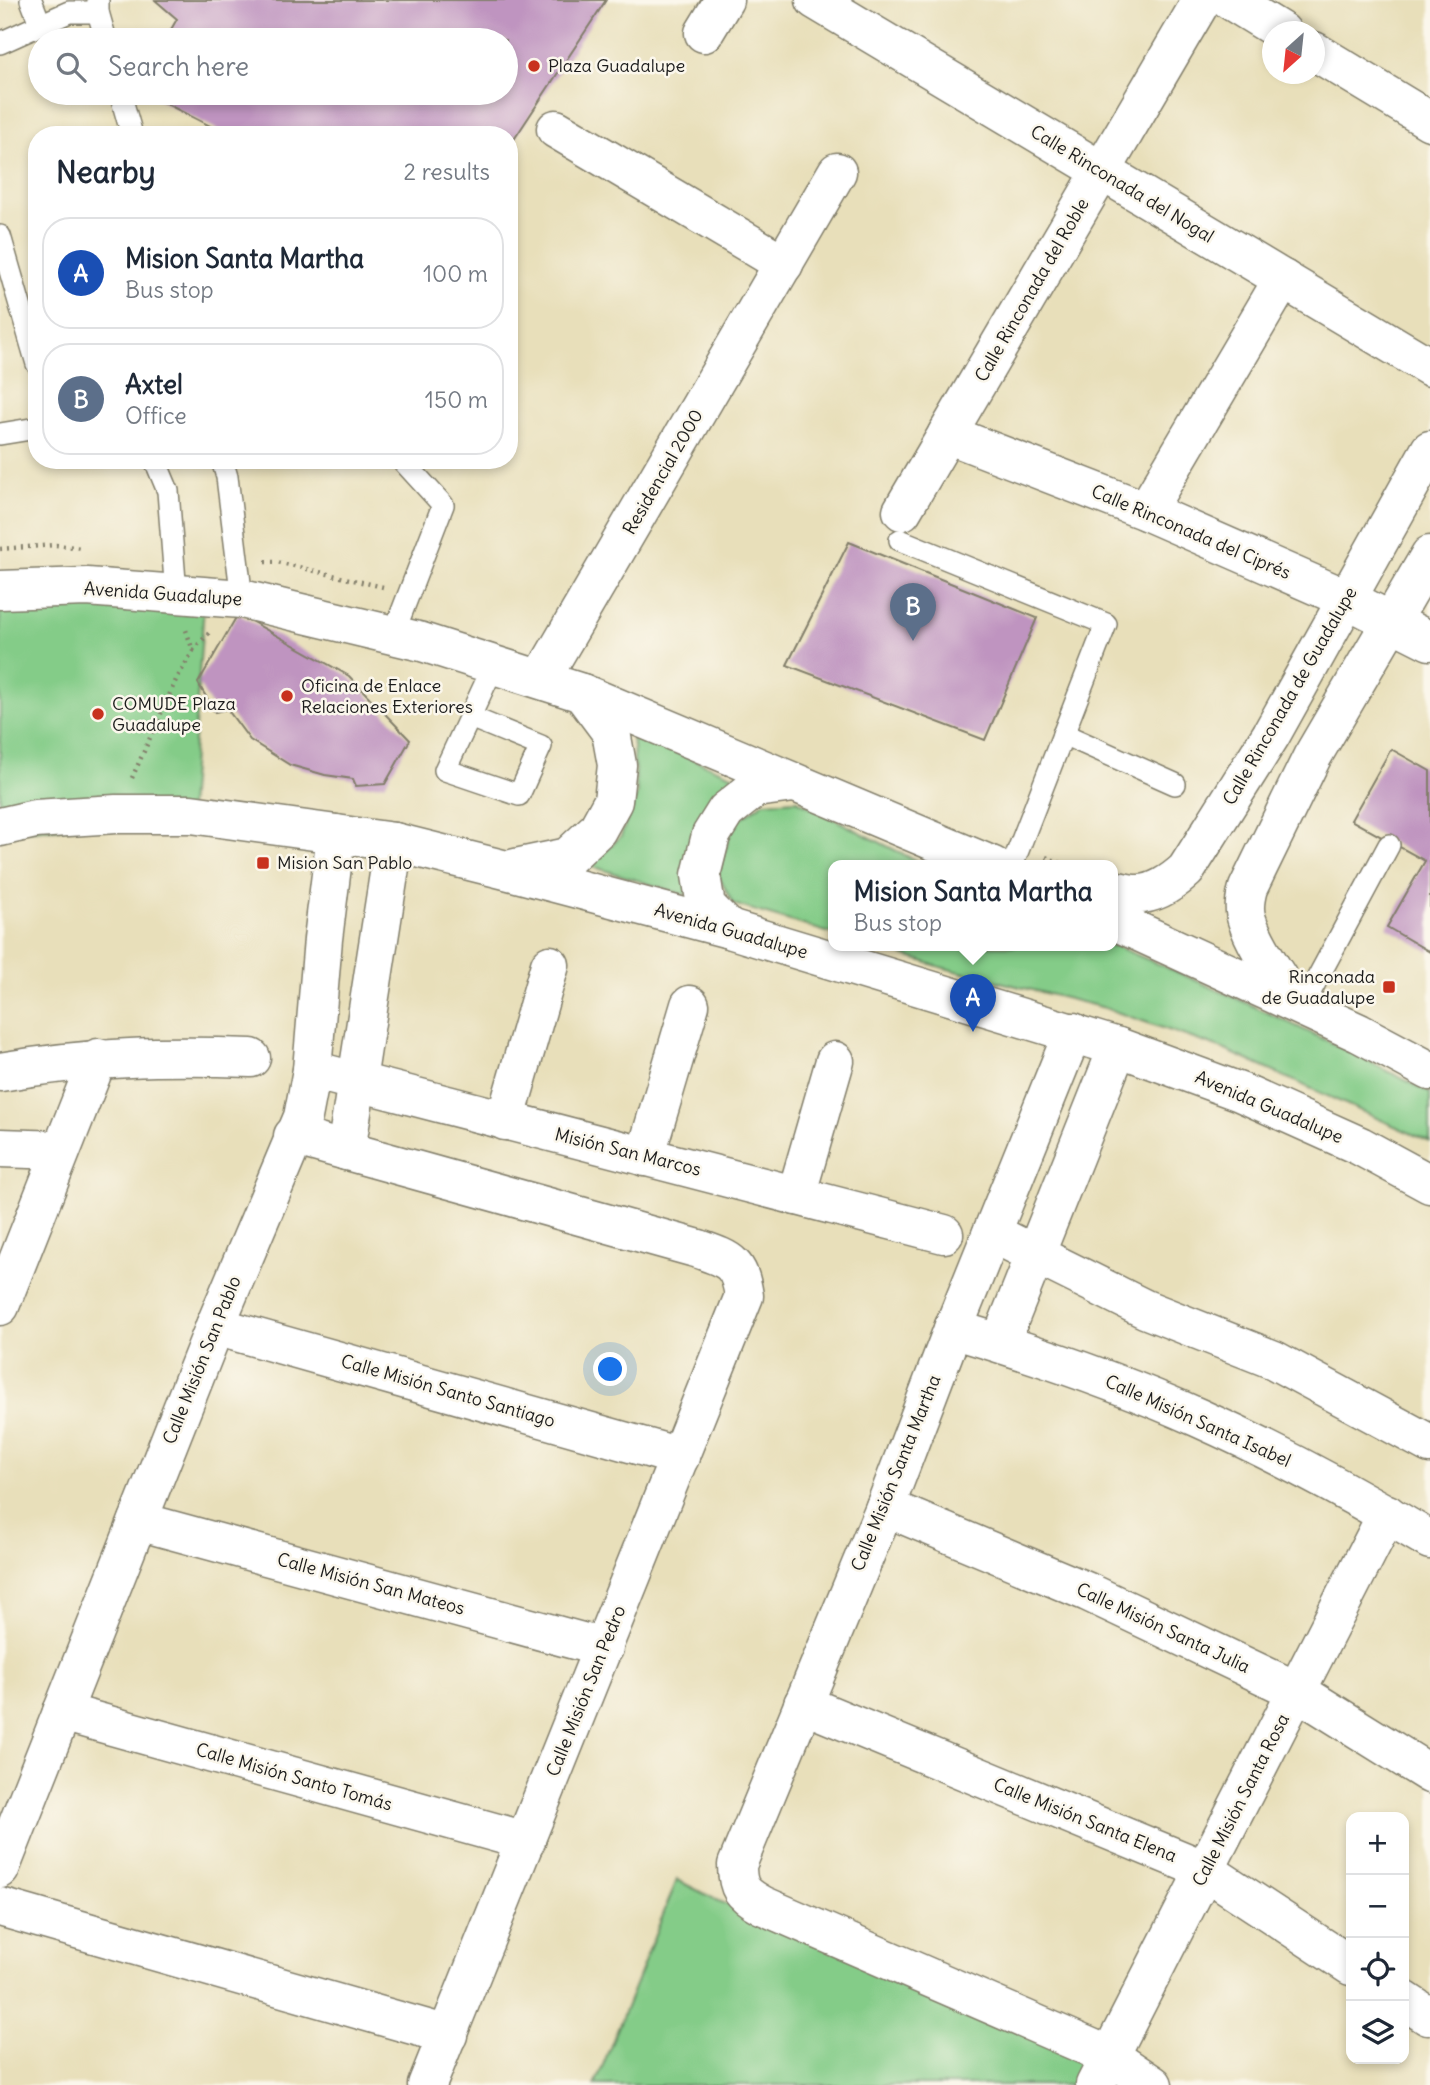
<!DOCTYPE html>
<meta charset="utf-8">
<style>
:root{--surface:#fff;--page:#f2f2f3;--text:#1f2937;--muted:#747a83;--line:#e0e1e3;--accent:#c8321e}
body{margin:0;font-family:Delius,sans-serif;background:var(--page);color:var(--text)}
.controls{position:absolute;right:21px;bottom:21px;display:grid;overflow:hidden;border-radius:14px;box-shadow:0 4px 10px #0003}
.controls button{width:63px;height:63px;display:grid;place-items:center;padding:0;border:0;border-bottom:2px solid var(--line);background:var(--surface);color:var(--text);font:35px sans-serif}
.compass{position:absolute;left:1262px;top:21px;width:63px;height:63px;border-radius:50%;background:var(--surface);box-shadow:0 4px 10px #0003;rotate:207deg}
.you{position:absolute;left:611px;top:1370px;width:24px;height:24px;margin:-18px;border:5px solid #fff;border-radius:50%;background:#1a73e8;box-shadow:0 0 0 10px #1a73e833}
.badge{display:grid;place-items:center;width:46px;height:46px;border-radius:50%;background:var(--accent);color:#fff;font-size:23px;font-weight:700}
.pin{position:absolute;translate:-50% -58px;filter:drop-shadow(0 2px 4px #0008)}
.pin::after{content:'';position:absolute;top:37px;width:24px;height:21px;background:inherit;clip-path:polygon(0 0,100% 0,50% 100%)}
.popup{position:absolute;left:828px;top:860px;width:290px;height:91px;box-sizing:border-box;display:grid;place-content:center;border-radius:14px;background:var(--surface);filter:drop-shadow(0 2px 5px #0005);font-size:23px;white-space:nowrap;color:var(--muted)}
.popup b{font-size:26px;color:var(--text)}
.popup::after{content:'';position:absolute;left:50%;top:100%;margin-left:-14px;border:14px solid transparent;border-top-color:var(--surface)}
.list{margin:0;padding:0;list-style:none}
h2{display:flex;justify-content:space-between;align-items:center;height:91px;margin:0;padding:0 28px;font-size:30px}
h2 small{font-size:23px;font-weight:400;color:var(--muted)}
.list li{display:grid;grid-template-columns:46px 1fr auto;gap:21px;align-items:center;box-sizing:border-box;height:112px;margin:0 14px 14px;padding:0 14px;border:2px solid var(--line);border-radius:28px}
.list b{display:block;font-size:26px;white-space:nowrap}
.list p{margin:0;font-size:23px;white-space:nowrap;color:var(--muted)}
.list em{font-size:23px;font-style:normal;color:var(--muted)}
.icon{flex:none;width:38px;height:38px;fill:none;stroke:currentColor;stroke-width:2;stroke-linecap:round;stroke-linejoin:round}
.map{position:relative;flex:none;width:1430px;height:2085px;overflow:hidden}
.search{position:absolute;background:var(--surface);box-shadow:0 4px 10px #0003;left:28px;top:28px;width:490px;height:77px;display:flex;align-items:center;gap:18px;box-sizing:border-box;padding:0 24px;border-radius:38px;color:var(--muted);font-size:26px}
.panel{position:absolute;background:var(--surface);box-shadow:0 4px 10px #0003;left:28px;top:126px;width:490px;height:343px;border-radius:28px}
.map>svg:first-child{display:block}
.green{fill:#84cc88;stroke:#507452;stroke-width:2}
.building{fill:#bf94c0}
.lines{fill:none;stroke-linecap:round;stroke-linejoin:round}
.service-casing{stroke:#827e6b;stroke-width:24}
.minor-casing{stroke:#827e6b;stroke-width:41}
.primary-casing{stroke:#827e6b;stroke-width:41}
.path{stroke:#827e6b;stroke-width:4.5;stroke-dasharray:2 5;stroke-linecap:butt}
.service{stroke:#fff;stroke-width:21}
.minor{stroke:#fff;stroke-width:38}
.primary{stroke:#fff;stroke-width:38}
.poi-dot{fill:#c8321e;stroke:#fbf7ec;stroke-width:2.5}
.labels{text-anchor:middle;stroke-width:5;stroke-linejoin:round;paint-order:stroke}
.poi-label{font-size:18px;fill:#1c1c1c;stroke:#fbf7ec;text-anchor:start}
.street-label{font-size:18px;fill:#1c1c1c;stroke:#fbf7ec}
</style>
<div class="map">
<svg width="1430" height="2085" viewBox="0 0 1430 2085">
<rect width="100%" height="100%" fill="#fbf7ec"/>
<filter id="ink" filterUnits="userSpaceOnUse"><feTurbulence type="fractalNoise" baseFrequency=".0143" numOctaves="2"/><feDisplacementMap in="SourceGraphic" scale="14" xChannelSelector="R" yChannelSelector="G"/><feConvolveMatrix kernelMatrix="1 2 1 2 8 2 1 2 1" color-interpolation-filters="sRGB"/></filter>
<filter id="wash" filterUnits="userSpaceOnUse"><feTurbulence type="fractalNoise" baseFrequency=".00686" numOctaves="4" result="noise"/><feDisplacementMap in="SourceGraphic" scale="28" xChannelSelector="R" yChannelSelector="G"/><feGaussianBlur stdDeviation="1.57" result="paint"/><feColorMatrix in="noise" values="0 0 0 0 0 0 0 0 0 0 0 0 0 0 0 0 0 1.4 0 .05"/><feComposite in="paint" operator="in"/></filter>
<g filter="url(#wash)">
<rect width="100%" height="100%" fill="#e8dfba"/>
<g class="green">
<polygon points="0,597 204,607 188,821 0,832"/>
<polygon points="632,735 742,779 685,895 591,866 621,836 637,794"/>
<polygon points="797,800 926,866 833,866 833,934 733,904 718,875 733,824 764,802"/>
<path d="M1113 945C1221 990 1327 1038 1430 1093V1142L1223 1049 1105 1008 944 968 874 946H1113Z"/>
<polygon points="677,1880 721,1902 1096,2062 1085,2085 595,2085"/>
</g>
<g id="blocks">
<g class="building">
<polygon points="155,0 606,0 509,147 509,135 218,135 220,131 145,93 506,93 506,40 165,40 177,19"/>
<polygon points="849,542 1037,618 985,740 787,665"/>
<polygon points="238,614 349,676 410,740 385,784 356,786 353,779 325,775 290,765 250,740 227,709 215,712 198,683"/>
<polygon points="1391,749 1430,771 1430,952 1387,927 1425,861 1351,820"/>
</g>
</g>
</g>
<g filter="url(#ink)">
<use href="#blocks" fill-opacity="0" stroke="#827e6b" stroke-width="2"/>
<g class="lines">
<g class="service-casing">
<g id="service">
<polyline points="31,0 41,26"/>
<polyline points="98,0 98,12 106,40"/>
<polyline points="0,43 69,12 98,12"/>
<polyline points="120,93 132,135"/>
<polyline points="0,236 37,364"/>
<polyline points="0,434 37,428"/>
<polyline points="155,460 168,491 176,594"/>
<polyline points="222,460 227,477 242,599"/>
<polyline points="900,540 1106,624 1012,866"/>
<polyline points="393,635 443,505 402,460"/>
<polyline points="470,717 541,746 519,795 445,770 494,665"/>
<polyline points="1063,734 1175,784"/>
<polyline points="1302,1007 1389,845"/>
</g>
</g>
<g class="minor-casing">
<g id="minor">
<polyline points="815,0 1430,367"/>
<polyline points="1230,0 1282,32"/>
<polyline points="704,33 724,0"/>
<polyline points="1314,51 1430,121"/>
<polyline points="556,129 784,264"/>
<polyline points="947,434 1146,511 1347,599 1430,641"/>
<polyline points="902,511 1202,0"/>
<polyline points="1146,511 1283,279"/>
<polyline points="541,679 837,172"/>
<path d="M1113 890C1120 891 1128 894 1136 894 1154 895 1173 882 1186 870L1271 735 1430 450"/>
<path d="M1293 1002C1279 978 1255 946 1247 920 1243 909 1245 899 1248 888L1312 757 1430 555"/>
<path d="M1073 1032 953 1329 885 1507 737 1865C737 1888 742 1894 762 1905L1110 2056 1153 2085"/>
<polyline points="312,1070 944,1234"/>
<path d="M0 1072C85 1057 165 1055 251 1058"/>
<polyline points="505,1121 550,965"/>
<path d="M293 1136 699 1249C730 1260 739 1262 744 1296L427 2085"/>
<polyline points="0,1148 61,1150"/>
<polyline points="346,1151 394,842"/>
<polyline points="645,1157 690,1005"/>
<polyline points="796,1196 835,1061"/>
<polyline points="992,1233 1145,1309 1274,1360 1430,1444"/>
<polyline points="0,1306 98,1058"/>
<polyline points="215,1326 680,1457"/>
<path d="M953 1329C1037 1354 1119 1382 1199 1418 1279 1454 1355 1495 1430 1540"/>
<polyline points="1000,1343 1118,1047"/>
<polyline points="885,1507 1088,1592 1297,1691 1430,1774"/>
<polyline points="138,1521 604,1648"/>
<polyline points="803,1704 1205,1870 1351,1966"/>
<polyline points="62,1712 526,1841"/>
<polyline points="0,1869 215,1326 303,1117 312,1070 323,939 336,834"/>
<polyline points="0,1907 448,2035"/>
<polyline points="1404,2000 1428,2016"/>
<polyline points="1095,2085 1387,1514"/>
</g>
</g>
<g class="primary-casing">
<g id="primary">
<polyline points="0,590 87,587 242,599 422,642 582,693 993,866"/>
<polyline points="0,827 35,819 116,814 191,814 394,842 506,870 729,929 1118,1047 1240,1092 1360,1146 1430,1184"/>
<polyline points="515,868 568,857 597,830 613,801 617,765 611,732 582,693"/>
<polyline points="1113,920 1359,1033 1430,1071"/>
<polyline points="729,929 706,906 701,875 711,835 726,811 755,788 794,783"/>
</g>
</g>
<g class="path">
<polyline points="0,549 56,545 82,548"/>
<polyline points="265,562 277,562 383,587"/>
<polyline points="193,650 209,633"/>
<polyline points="132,778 176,680 193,651 186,630"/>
<polyline points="1046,857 1068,866"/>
</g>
<use href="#service" class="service"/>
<use href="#minor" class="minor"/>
<use href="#primary" class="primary"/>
</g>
</g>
<g class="poi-dot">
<circle cx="534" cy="66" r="7"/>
<circle cx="287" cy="696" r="7"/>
<circle cx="98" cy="714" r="7"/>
<rect x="256" y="856" width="14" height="14" rx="3.5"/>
<rect x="1382" y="980" width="14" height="14" rx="3.5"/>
</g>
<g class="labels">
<g class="poi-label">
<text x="548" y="72">Plaza Guadalupe</text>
<text x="301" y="692">Oficina de Enlace<tspan x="301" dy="21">Relaciones Exteriores</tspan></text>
<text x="112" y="710">COMUDE Plaza<tspan x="112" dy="21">Guadalupe</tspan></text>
<text x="277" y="869">Mision San Pablo</text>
<text x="1375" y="983" text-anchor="end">Rinconada<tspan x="1375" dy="21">de Guadalupe</tspan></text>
</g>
<g class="street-label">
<text transform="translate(1122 184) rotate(31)" y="6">Calle Rinconada del Nogal</text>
<text transform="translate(1032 290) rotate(-60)" y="6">Calle Rinconada del Roble</text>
<text transform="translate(663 472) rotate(-60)" y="6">Residencial 2000</text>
<text transform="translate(1191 532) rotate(23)" y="6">Calle Rinconada del Ciprés</text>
<text transform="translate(163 594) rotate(4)" y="6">Avenida Guadalupe</text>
<text transform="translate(1290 696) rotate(-60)" y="6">Calle Rinconada de Guadalupe</text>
<text transform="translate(731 931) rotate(16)" y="6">Avenida Guadalupe</text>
<text transform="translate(1269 1107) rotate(23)" y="6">Avenida Guadalupe</text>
<text transform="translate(628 1152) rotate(14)" y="6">Misión San Marcos</text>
<text transform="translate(202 1360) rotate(-68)" y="6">Calle Misión San Pablo</text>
<text transform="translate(448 1391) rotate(16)" y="6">Calle Misión Santo Santiago</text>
<text transform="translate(1198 1421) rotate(24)" y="6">Calle Misión Santa Isabel</text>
<text transform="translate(896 1473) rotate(-68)" y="6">Calle Misión Santa Martha</text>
<text transform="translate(371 1584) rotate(15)" y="6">Calle Misión San Mateos</text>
<text transform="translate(1163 1628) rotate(25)" y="6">Calle Misión Santa Julia</text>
<text transform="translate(586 1691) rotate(-68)" y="6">Calle Misión San Pedro</text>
<text transform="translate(294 1777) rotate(16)" y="6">Calle Misión Santo Tomás</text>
<text transform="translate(1241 1800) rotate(-63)" y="6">Calle Misión Santa Rosa</text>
<text transform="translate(1085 1820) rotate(22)" y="6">Calle Misión Santa Elena</text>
</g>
</g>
</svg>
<div class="controls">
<button>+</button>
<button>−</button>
<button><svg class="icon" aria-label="locate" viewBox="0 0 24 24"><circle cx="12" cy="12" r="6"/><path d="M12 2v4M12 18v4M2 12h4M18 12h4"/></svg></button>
<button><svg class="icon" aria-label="layers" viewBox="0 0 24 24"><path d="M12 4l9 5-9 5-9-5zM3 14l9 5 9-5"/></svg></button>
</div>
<svg class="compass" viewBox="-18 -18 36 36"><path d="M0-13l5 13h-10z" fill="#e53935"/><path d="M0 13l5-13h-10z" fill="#747a83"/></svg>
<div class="you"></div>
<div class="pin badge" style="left:973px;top:1032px;background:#1a4fb4">A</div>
<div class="popup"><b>Mision Santa Martha</b>Bus stop</div>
<div class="pin badge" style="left:913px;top:641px;background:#5c6f8a">B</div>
<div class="search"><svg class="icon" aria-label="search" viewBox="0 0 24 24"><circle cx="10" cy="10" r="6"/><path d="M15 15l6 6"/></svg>Search here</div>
<section class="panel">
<h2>Nearby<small>2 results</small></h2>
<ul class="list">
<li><span class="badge" style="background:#1a4fb4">A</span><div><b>Mision Santa Martha</b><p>Bus stop</p></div><em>100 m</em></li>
<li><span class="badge" style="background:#5c6f8a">B</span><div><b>Axtel</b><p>Office</p></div><em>150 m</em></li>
</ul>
</section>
</div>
